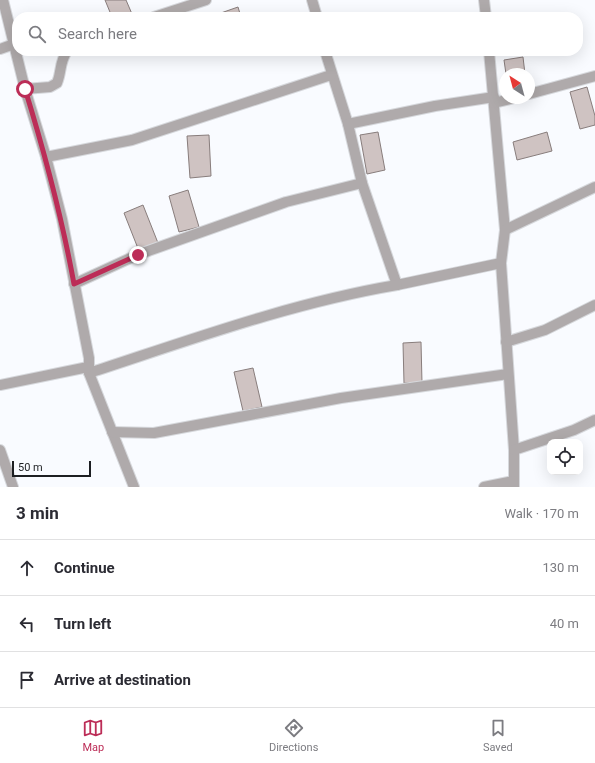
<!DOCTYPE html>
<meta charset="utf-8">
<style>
:root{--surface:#fff;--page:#f2f2f3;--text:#2b2b33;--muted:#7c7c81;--line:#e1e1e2;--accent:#bc2d57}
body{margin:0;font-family:Roboto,sans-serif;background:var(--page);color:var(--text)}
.controls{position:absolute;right:12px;bottom:12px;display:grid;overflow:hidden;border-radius:8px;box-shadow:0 4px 16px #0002}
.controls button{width:36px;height:36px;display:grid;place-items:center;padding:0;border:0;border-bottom:1px solid var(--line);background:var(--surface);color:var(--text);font:20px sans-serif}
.compass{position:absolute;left:499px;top:68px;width:36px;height:36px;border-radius:50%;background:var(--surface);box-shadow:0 4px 16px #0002;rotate:324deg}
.scale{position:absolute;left:12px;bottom:10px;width:79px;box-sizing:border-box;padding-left:4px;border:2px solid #1d1f22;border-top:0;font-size:11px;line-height:14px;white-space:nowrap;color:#1d1f22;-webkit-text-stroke:3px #f9fbff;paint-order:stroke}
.stop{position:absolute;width:12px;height:12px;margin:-9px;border:3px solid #bc2d57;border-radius:50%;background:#fff}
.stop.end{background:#bc2d57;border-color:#fff;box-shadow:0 1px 4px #0008}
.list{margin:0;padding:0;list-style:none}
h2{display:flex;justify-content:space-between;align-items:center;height:52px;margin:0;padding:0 16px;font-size:17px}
h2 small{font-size:13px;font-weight:400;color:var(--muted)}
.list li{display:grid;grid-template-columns:26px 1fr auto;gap:12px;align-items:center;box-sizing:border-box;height:56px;padding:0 16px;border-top:1px solid var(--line)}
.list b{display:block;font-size:15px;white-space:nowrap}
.list em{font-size:13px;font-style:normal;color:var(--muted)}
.icon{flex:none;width:22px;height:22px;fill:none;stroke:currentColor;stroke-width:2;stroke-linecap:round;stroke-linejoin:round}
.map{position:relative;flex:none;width:595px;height:487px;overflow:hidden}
.search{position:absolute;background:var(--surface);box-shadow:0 4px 16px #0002;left:12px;right:12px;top:12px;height:44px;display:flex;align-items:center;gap:10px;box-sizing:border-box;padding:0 14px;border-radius:16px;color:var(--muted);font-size:15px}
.sheet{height:220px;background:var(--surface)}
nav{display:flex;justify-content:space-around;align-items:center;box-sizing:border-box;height:56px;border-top:1px solid var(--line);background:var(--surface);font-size:11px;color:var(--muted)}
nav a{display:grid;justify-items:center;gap:2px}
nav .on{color:var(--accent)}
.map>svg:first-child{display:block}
.building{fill:#cfc3c2;stroke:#887d7c}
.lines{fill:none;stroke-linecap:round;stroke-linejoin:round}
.minor-casing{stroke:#d6d8dc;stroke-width:12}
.minor{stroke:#afaaab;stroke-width:10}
.route{stroke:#bc2d57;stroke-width:5}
</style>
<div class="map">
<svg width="595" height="487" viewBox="0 0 595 487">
<rect width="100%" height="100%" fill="#f9fbff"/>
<g class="building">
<polygon points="105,0 126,0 132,14 126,17 112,17"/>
<polygon points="238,7 241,17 219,17 218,14"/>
<polygon points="523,57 525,74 506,74 504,60"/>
<polygon points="587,87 595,116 595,125 580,129 570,92"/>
<polygon points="378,132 385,170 367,174 360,135"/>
<polygon points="547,132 552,151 517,160 513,142"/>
<polygon points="209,135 211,176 190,178 187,136"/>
<polygon points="188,190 199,227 179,232 169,196"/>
<polygon points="143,205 158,243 139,251 124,213"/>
<polygon points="421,342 422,383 404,383 403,343"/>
<polygon points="253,368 262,407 243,411 234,372"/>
</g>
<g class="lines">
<g class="minor-casing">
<g id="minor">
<polyline points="3,0 25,89 46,157 62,219 89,358 89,373 134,487"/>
<polyline points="312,0 317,17"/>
<polyline points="484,0 486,17"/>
<polyline points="154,17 206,0"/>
<polyline points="0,49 14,44"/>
<polyline points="325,51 348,124 362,183 397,285 501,263"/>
<polyline points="489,51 505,230 501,263 514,450 514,487"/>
<path d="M25 89 50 87 57 83C62 71 59 63 67 51"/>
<polyline points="529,94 595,76"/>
<polyline points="494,103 514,98"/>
<polyline points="348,124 435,106 494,97"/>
<polyline points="46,157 132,140 331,75"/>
<polyline points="505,230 595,187"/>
<polyline points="74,284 137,255 286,202 362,183"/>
<polyline points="506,342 545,330 595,305"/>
<path d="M89 373C190 340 291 303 397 285"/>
<polyline points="0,385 88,367"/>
<polyline points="112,432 154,433 341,398 508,374"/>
<polyline points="0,450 13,487"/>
<polyline points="514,450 574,430 595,420"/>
<polyline points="484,487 513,481"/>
</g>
</g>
<use href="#minor" class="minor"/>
</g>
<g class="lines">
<path class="route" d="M25 89C45 154 62 218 74 284L138 255"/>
</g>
</svg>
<div class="controls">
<button><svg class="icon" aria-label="locate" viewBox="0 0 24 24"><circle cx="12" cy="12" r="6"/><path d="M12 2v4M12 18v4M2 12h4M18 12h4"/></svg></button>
</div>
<svg class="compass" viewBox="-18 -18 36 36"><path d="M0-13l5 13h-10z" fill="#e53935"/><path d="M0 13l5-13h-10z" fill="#7c7c81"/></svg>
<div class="scale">50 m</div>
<div class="stop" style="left:25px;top:89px"></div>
<div class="stop end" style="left:138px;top:255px"></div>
<div class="search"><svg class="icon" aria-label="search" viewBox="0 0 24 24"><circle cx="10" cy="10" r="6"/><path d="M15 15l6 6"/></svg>Search here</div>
</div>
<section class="sheet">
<h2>3 min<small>Walk · 170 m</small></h2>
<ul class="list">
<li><svg class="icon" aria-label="ahead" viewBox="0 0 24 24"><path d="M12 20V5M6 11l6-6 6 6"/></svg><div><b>Continue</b></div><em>130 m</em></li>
<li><svg class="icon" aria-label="left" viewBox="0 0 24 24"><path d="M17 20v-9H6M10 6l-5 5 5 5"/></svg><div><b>Turn left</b></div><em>40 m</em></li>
<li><svg class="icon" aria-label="arrive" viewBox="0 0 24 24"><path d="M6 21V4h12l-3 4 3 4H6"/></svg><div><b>Arrive at destination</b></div></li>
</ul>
</section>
<nav>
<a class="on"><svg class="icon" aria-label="map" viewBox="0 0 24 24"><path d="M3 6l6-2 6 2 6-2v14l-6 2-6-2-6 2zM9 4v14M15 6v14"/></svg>Map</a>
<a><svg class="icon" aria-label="directions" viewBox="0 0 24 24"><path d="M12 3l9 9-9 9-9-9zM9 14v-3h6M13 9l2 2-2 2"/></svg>Directions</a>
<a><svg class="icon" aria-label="saved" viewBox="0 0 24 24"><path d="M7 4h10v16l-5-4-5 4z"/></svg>Saved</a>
</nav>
